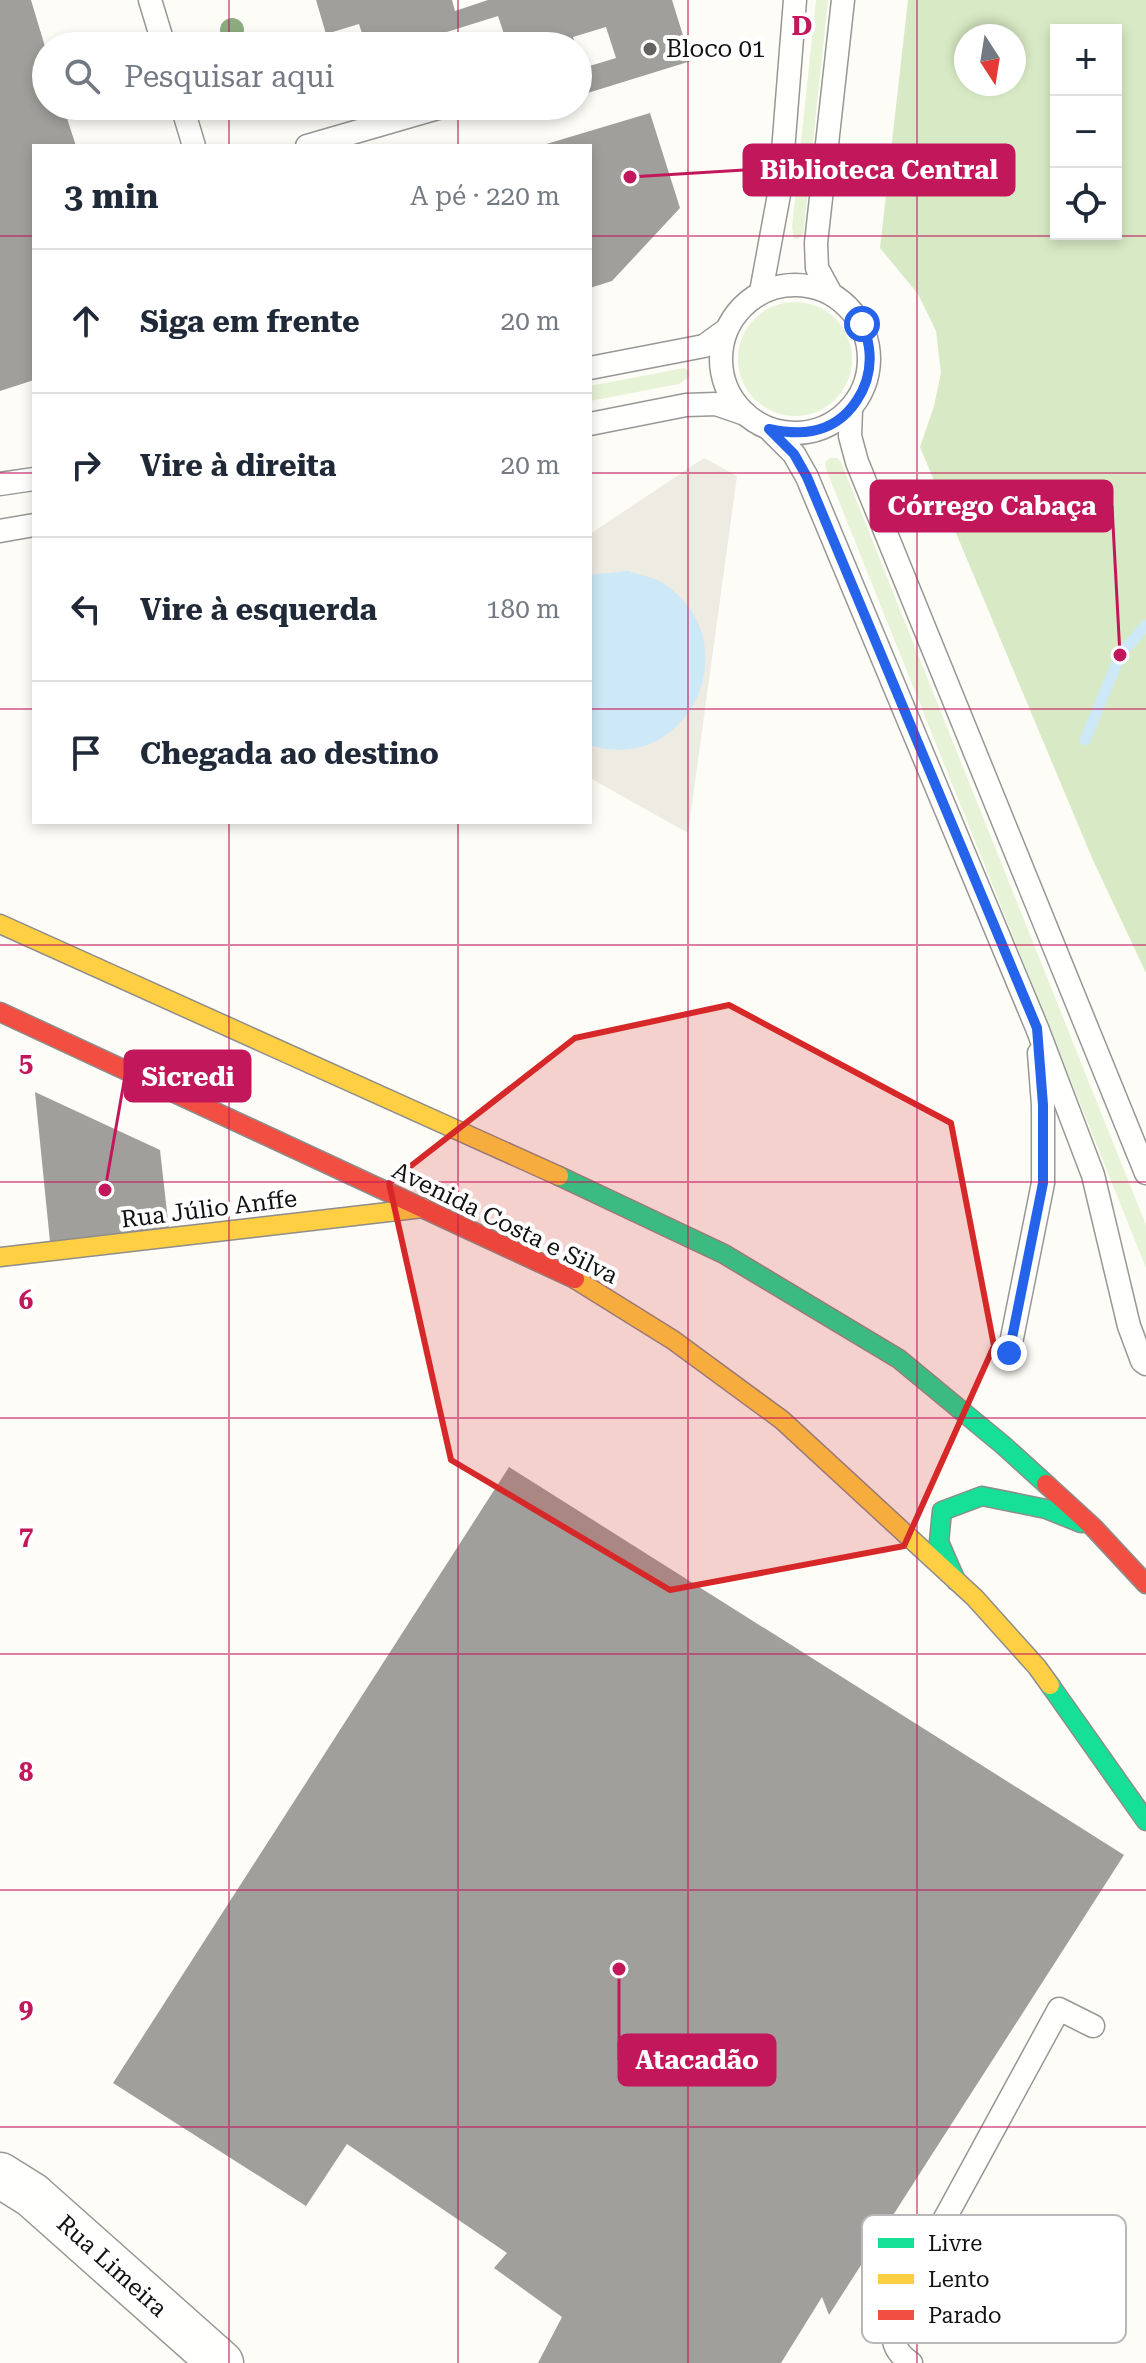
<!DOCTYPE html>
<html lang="pt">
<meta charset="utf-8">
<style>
:root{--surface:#fff;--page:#f2f2f3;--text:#1f2937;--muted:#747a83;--line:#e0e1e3}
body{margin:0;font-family:"Roboto Serif",serif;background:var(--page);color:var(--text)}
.controls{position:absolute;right:24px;top:24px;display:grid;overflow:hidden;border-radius:0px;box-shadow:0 4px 12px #0003}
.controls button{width:72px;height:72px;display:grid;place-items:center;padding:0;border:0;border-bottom:2px solid var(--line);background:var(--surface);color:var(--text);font:40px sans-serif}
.compass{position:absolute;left:954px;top:24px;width:72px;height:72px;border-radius:50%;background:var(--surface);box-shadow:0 4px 12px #0003;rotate:168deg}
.stop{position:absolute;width:24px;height:24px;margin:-18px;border:6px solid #2563eb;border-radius:50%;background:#fff}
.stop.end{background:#2563eb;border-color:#fff;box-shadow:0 2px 8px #0008}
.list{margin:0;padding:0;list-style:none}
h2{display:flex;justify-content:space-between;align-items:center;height:104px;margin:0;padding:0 32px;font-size:34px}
h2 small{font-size:26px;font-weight:400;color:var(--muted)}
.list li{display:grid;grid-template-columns:52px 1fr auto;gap:24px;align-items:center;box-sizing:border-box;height:144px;padding:0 32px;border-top:2px solid var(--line)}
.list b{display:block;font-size:30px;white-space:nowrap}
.list em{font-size:26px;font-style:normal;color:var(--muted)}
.icon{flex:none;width:44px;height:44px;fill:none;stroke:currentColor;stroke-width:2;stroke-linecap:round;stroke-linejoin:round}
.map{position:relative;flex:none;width:1146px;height:2363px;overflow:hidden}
.search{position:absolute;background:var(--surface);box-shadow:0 4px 12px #0003;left:32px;top:32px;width:560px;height:88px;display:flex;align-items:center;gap:20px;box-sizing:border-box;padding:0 28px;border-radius:44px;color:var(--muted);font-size:30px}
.panel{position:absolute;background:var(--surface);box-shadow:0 4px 12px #0003;left:32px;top:144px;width:560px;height:680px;border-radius:0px}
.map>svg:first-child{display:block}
.green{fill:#e7f3d7}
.forest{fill:#d8eac5;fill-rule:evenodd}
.plaza{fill:#edebe2}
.water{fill:#cde8f7}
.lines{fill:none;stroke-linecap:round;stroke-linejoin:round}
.stream{stroke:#cde8f7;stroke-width:11}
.building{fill:#a19f9c}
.lane-casing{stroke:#979795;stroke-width:25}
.street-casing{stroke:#979795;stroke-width:47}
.fast-casing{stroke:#8e8d8b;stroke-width:21}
.slow-casing{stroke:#8e8d8b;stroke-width:21}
.jam-casing{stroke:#8e8d8b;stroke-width:21}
.lane{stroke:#fffffe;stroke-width:22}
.street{stroke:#fffffe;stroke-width:44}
.fast{stroke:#16e098;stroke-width:18}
.slow{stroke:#ffcf43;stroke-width:18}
.jam{stroke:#f24e42;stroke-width:18}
.tree{fill:#8cac80}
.route{stroke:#2563eb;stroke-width:10}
.marked{fill:#d62828;fill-opacity:0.2;stroke:#d62828;stroke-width:6;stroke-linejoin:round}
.grid{fill:none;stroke:#c2185b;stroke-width:2;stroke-opacity:0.55}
.poi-dot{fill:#646362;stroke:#fff;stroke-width:3}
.labels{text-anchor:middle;stroke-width:8;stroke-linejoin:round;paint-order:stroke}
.poi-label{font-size:24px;fill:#111;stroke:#fff;text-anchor:start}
.street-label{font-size:24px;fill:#111;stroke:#fff}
.key{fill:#fff;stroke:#b8b8b8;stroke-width:2}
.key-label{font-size:22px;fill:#111}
.grid-label{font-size:26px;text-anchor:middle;font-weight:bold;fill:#c2185b;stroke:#fff;stroke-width:8;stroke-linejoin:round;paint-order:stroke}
.leader{fill:none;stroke:#c2185b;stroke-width:3}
.callout-dot{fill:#c2185b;stroke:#fff;stroke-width:3}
.callout{fill:#c2185b;stroke:#c2185b;stroke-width:3}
.callout-label{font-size:26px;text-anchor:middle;font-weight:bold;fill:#fff}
</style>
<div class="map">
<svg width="1146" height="2363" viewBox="0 0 1146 2363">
<rect width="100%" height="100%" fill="#fdfcf7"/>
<g class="green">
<polygon points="816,0 828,0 804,227 803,235 798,239 794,239 792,227"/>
<circle cx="795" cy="359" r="57"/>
<polygon points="684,368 689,371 690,376 679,384 590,401 590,386"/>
<polygon points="830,458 837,458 841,462 1146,1225 1146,1268 826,469 825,462"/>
</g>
<path class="forest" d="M908 0H1146V973L1092 858 920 447 934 406 941 373 936 331 918 294 880 248ZM1056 30H1116V234H1056ZM966 36H1014V84H966Z"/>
<polygon class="plaza" points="704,458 737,476 688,833 590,778 590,534"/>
<path class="water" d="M628 571C639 575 653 577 663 583 752 642 688 777 590 745V575Z"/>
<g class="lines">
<polyline class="stream" points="1085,740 1120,655 1146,625"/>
</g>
<g class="building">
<polygon points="0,0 31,0 46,50 46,106 63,106 76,146 34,146 34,380 0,391"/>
<polygon points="316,0 452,0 455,11 488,0 672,0 691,61 578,96 578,54 583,68 616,58 606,27 573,37 576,46 508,46 498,16 434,36 437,46 366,46 359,24 326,34"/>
<polygon points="650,113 680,208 612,281 590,288 590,146 543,145"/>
<polygon points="35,1092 160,1150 169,1230 50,1242"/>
<polygon points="509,1467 1124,1855 829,2315 822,2297 781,2363 538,2363 562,2317 494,2268 507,2253 347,2144 306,2206 113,2083"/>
</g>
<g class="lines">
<g class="lane-casing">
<g id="lane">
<polyline points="150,0 164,46"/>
<polyline points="182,106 194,146"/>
<polyline points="307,146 445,106"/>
<circle cx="795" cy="359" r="74"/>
<polyline points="761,292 780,189 795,0"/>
<polyline points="830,292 817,268 816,243 843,0"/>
<polyline points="590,368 704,346 726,330"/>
<polyline points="851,409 850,436 857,462 1146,1173"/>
<polyline points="590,424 686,405 716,404 745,414"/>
<polyline points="769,429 794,454 807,477 1037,1028 1093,1175 1129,1326 1142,1361 1146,1364"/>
<polyline points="0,484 34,479"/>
<polyline points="0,531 34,525"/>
<polyline points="1009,1353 1043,1183 1043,1105 1039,1053"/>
<path d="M911 2363C889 2349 892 2332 895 2310L1059 2009 1093 2026"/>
</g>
</g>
<g class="street-casing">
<polyline id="street" points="0,2175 32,2195 221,2363"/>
</g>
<g class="fast-casing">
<g id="fast">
<polyline points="559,1176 724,1254 899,1359 1003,1445 1046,1484"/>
<polyline points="956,1581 939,1542 942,1511 982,1496 1046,1509 1081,1523"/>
<polyline points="1050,1685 1146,1821"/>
</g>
</g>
<g class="slow-casing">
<g id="slow">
<polyline points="0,924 559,1176"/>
<polyline points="0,1257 423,1208"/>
<polyline points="575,1279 673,1340 782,1420 975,1598 1037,1667 1050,1685"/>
</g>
</g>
<g class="jam-casing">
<g id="jam">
<polyline points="0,1012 575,1279"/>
<polyline points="1046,1484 1094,1528 1146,1584"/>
</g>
</g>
<use href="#lane" class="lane"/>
<use href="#street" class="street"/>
<use href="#fast" class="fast"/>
<use href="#slow" class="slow"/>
<use href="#jam" class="jam"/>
</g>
<circle class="tree" cx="232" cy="30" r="12"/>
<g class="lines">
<path class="route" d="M862 324C865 331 868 340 869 348 874 385 850 424 812 431 797 434 783 432 769 429L794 454 807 477 1037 1028 1043 1105V1183L1009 1353"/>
</g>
<path class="marked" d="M729 1005 951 1123 994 1346 904 1546 670 1590 451 1460 389 1183 575 1038Z"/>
<path class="grid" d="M229 0V46M458 0V46M688 0V2363M917 0V2363M229 106V146M458 106V146M0 236H34M590 236H1146M0 473H34M590 473H1146M0 709H34M590 709H1146M229 822V2363M458 822V2363M0 945H1146M0 1182H1146M0 1418H1146M0 1654H1146M0 1890H1146M0 2127H1146"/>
<circle class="poi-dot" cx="650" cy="49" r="8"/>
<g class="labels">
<g class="poi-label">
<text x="666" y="57">Bloco 01</text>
</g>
<g class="street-label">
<text transform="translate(209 1209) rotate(-7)" y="8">Rua Júlio Anffe</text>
<text transform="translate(505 1223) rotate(26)" y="8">Avenida Costa e Silva</text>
<text transform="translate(112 2266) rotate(42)" y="8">Rua Limeira</text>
</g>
</g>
<rect x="862" y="2215" width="264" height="128" rx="12" class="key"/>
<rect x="878" y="2238" width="36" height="10" fill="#16e098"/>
<rect x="878" y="2274" width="36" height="10" fill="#ffcf43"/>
<rect x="878" y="2310" width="36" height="10" fill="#f24e42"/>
<g class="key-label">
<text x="928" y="2251">Livre</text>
<text x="928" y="2287">Lento</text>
<text x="928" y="2323">Parado</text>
</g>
<g class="grid-label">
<text x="802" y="35">D</text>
<text x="26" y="1072">5</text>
<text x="26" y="1309">6</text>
<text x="26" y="1545">7</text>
<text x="26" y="1781">8</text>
<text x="26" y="2018">9</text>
</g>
<path class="leader" d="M630 177L744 170M1120 655L1112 506M105 1190L125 1076M619 1969L619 2060"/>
<g class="callout-dot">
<circle cx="630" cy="177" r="8"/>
<circle cx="1120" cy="655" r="8"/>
<circle cx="105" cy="1190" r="8"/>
<circle cx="619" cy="1969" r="8"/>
</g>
<g class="callout">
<rect x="744" y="145" width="270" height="50" rx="8"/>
<rect x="871" y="481" width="241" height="50" rx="8"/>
<rect x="125" y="1051" width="125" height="50" rx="8"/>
<rect x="619" y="2035" width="156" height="50" rx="8"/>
</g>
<g class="callout-label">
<text x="879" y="179">Biblioteca Central</text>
<text x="992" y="515">Córrego Cabaça</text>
<text x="188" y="1086">Sicredi</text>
<text x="697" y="2069">Atacadão</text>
</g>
</svg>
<div class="controls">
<button>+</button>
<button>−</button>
<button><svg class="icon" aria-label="locate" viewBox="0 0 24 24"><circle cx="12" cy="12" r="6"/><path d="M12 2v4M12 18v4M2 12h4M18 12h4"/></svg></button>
</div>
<svg class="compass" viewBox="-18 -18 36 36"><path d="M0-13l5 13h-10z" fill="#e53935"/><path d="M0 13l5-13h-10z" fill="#747a83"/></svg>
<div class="stop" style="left:862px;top:324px"></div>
<div class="stop end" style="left:1009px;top:1353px"></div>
<div class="search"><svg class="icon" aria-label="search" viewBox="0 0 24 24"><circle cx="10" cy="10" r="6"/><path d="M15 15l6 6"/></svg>Pesquisar aqui</div>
<section class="panel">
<h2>3 min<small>A pé · 220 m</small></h2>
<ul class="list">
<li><svg class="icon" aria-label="ahead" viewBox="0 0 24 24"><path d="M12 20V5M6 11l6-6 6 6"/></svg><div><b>Siga em frente</b></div><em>20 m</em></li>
<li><svg class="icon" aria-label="right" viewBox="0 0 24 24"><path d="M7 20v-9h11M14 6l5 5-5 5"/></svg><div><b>Vire à direita</b></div><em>20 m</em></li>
<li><svg class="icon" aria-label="left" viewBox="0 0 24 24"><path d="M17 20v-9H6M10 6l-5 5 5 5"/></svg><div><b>Vire à esquerda</b></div><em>180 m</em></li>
<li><svg class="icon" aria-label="arrive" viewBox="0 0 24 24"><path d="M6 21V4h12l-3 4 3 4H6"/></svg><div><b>Chegada ao destino</b></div></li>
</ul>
</section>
</div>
